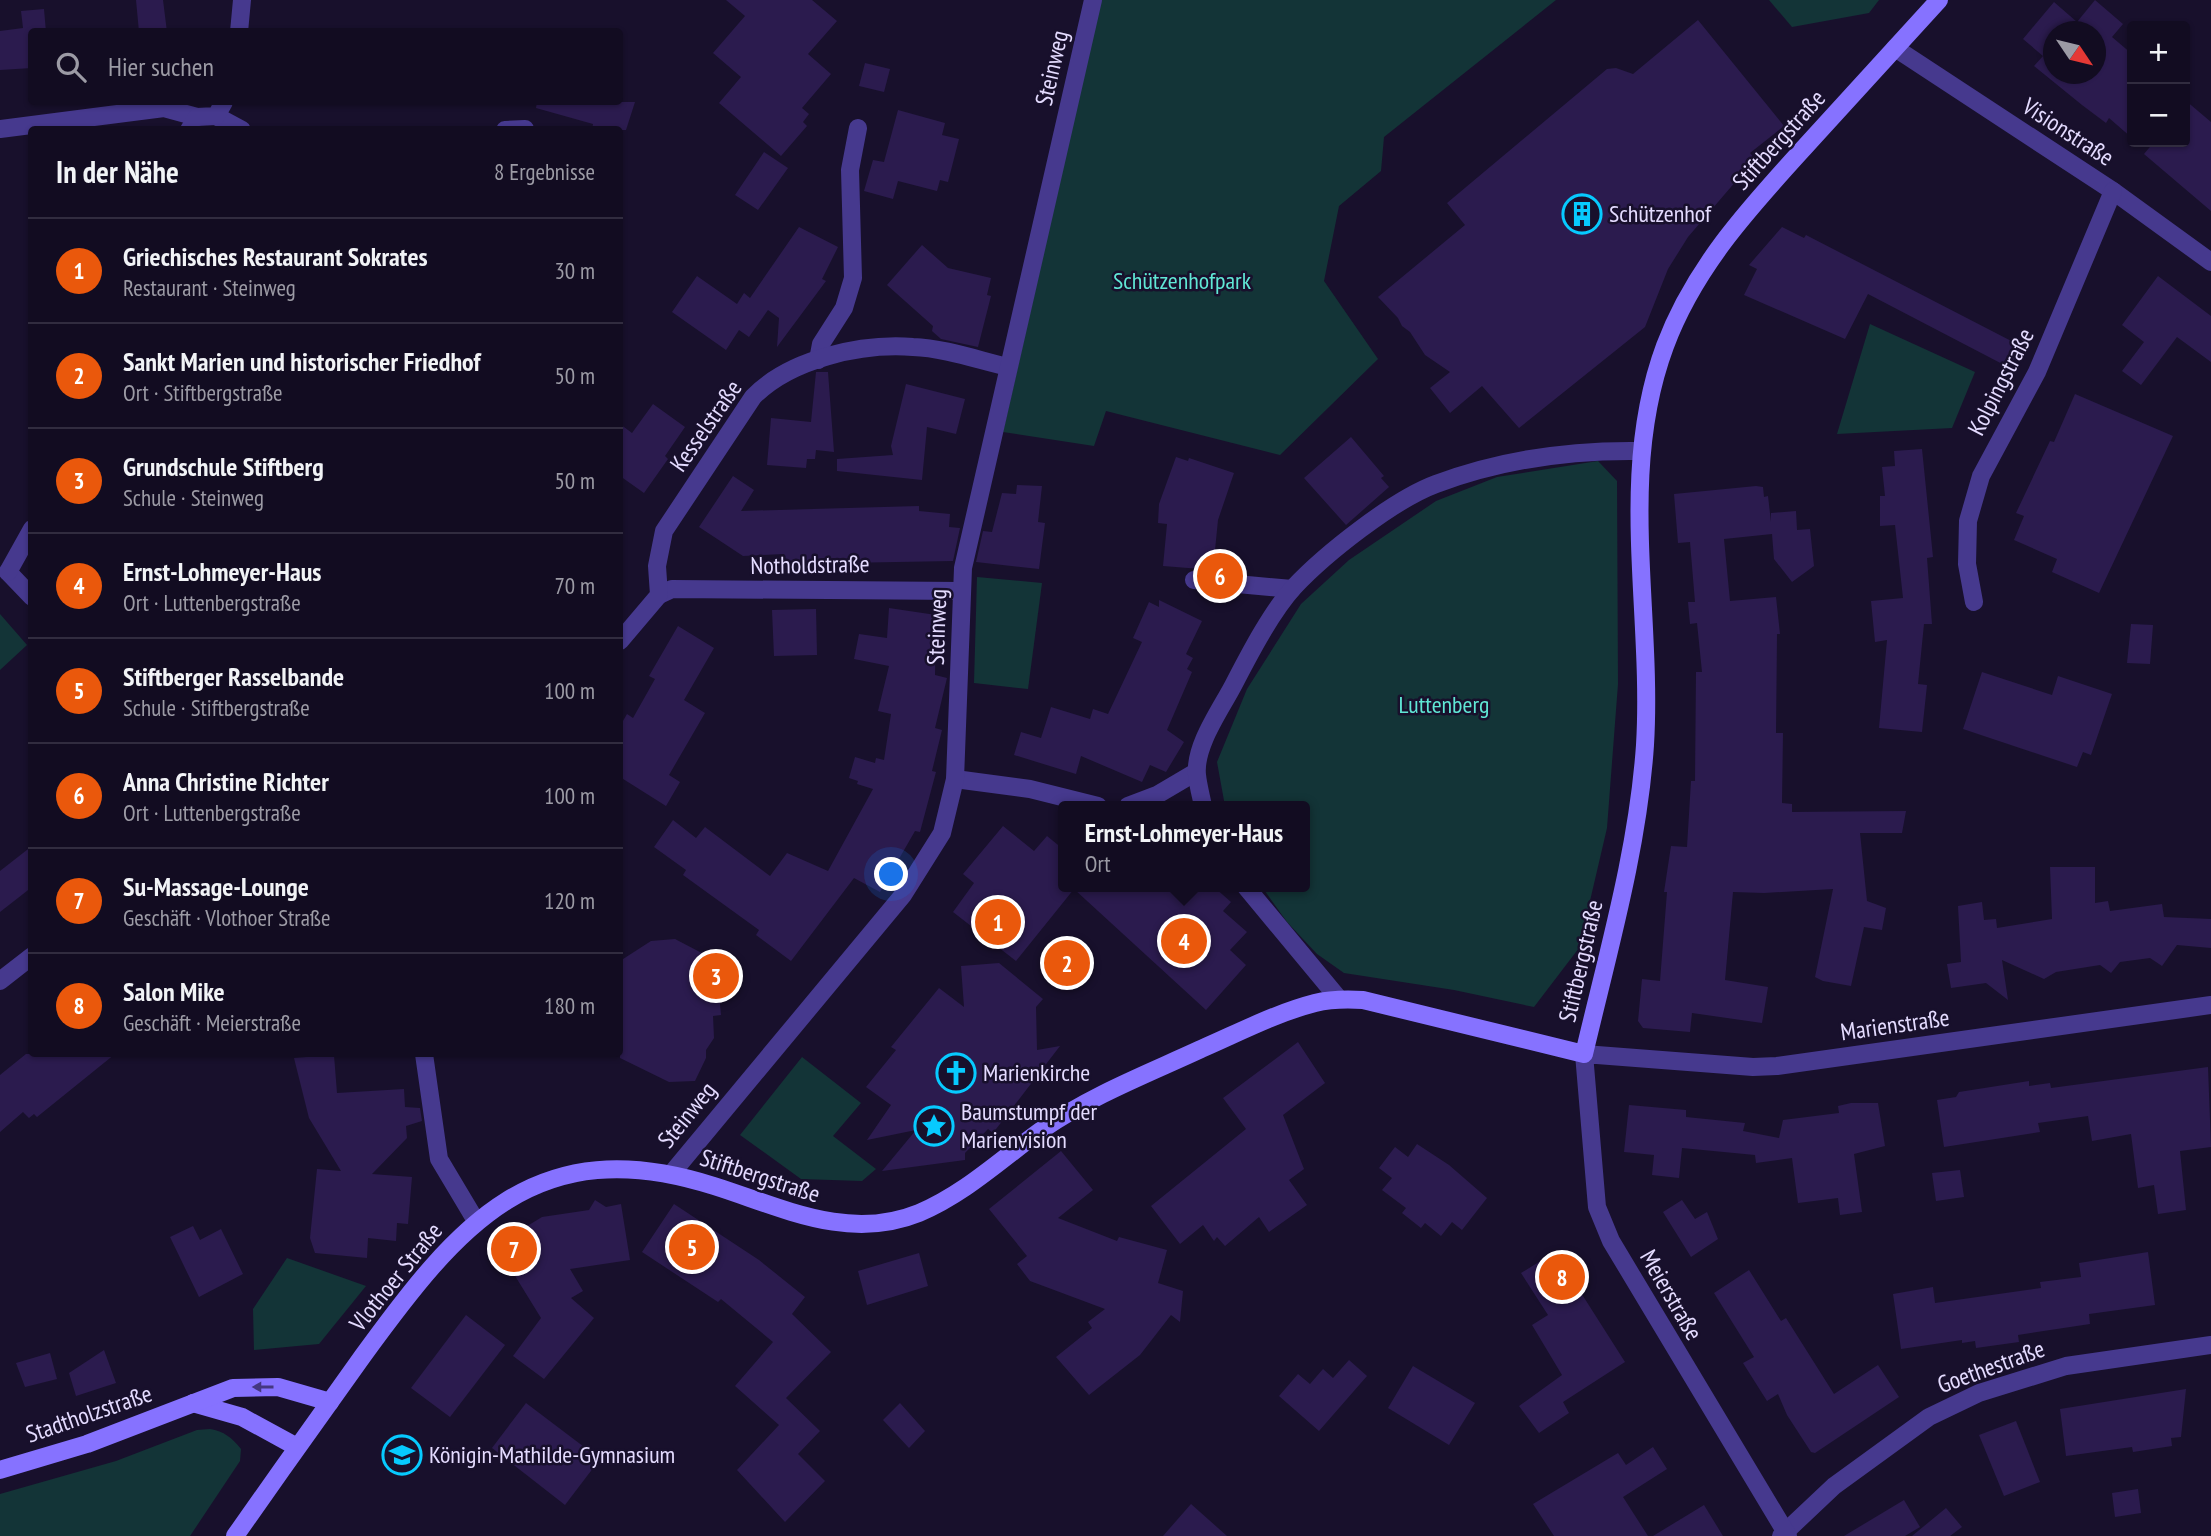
<!DOCTYPE html>
<html lang="de">
<meta charset="utf-8">
<style>
:root{--surface:#120c21;--page:#1b152a;--text:#f1f3f6;--muted:#9c9ba5;--line:#312c3f;--accent:#ea580c}
body{margin:0;font-family:"PT Sans Narrow",sans-serif;background:var(--page);color:var(--text)}
.controls{position:absolute;right:21px;top:21px;display:grid;overflow:hidden;border-radius:7px;box-shadow:0 2px 5px #0004}
.controls button{width:63px;height:63px;display:grid;place-items:center;padding:0;border:0;border-bottom:2px solid var(--line);background:var(--surface);color:var(--text);font:35px sans-serif}
.compass{position:absolute;left:2043px;top:21px;width:63px;height:63px;border-radius:50%;background:var(--surface);box-shadow:0 2px 5px #0004;rotate:125deg}
.you{position:absolute;left:892px;top:875px;width:24px;height:24px;margin:-18px;border:5px solid #fff;border-radius:50%;background:#1a73e8;box-shadow:0 0 0 10px #1a73e833}
.badge{display:grid;place-items:center;width:46px;height:46px;border-radius:50%;background:var(--accent);color:#fff;font-size:23px;font-weight:700}
.pin{position:absolute;translate:-50% -50%;border:4px solid #fff;box-shadow:0 2px 7px #0006}
.popup{position:absolute;left:1058px;top:801px;width:252px;height:91px;box-sizing:border-box;display:grid;place-content:center;border-radius:7px;background:var(--surface);filter:drop-shadow(0 2px 5px #0005);font-size:23px;white-space:nowrap;color:var(--muted)}
.popup b{font-size:26px;color:var(--text)}
.popup::after{content:'';position:absolute;left:50%;top:100%;margin-left:-14px;border:14px solid transparent;border-top-color:var(--surface)}
.list{margin:0;padding:0;list-style:none}
h2{display:flex;justify-content:space-between;align-items:center;height:91px;margin:0;padding:0 28px;font-size:30px}
h2 small{font-size:23px;font-weight:400;color:var(--muted)}
.list li{display:grid;grid-template-columns:46px 1fr auto;gap:21px;align-items:center;box-sizing:border-box;height:105px;padding:0 28px;border-top:2px solid var(--line)}
.list b{display:block;font-size:26px;white-space:nowrap}
.list p{margin:0;font-size:23px;white-space:nowrap;color:var(--muted)}
.list em{font-size:23px;font-style:normal;color:var(--muted)}
.icon{flex:none;width:38px;height:38px;fill:none;stroke:currentColor;stroke-width:2;stroke-linecap:round;stroke-linejoin:round}
.map{position:relative;flex:none;width:2211px;height:1536px;overflow:hidden}
.search{position:absolute;background:var(--surface);box-shadow:0 2px 5px #0004;left:28px;top:28px;width:595px;height:77px;display:flex;align-items:center;gap:18px;box-sizing:border-box;padding:0 24px;border-radius:7px;color:var(--muted);font-size:26px}
.panel{position:absolute;background:var(--surface);box-shadow:0 2px 5px #0004;left:28px;top:126px;width:595px;height:931px;border-radius:7px}
.map>svg:first-child{display:block}
.green{fill:#133437}
.building{fill:#2b1b4e;fill-rule:evenodd}
.lines{fill:none;stroke-linecap:round;stroke-linejoin:round}
.lane{stroke:#46398e;stroke-width:18}
.street{stroke:#46398e;stroke-width:18}
.secondary{stroke:#8672ff;stroke-width:18}
.oneway{fill:#443780}
.labels{text-anchor:middle;stroke-width:5;stroke-linejoin:round;paint-order:stroke}
.street-label{font-size:24px;fill:#e4dbff;stroke:#18102c}
.poi-label{font-size:24px;fill:#e4dbff;stroke:#18102c;text-anchor:start}
.park-label{font-size:24px;fill:#60e7d5;stroke:#18102c}
</style>
<div class="map">
<svg width="2211" height="1536" viewBox="0 0 2211 1536">
<rect width="100%" height="100%" fill="#18102c"/>
<g class="green">
<polygon points="1101,0 1556,0 1384,137 1381,171 1339,206 1324,281 1378,359 1280,455 1106,411 1094,446 1003,432"/>
<polygon points="1769,0 1879,0 1869,13 1792,27"/>
<polygon points="1870,324 1975,372 1952,428 1837,434"/>
<polygon points="1598,461 1617,481 1618,684 1607,828 1579,948 1534,1007 1454,990 1344,973 1317,954 1287,922 1262,887 1305,887 1305,806 1225,806 1217,762 1247,689 1301,604 1349,560 1436,501 1497,477"/>
<polygon points="977,577 1042,583 1028,689 974,683"/>
<polygon points="0,614 27,645 0,670"/>
<polygon points="802,1057 861,1103 833,1136 876,1169 862,1181 801,1179 740,1135"/>
<polygon points="287,1258 366,1286 319,1344 254,1350 253,1309"/>
<path d="M210 1429C224 1431 232 1438 241 1449L240 1461 190 1536H0V1494L116 1461 197 1430Z"/>
</g>
<g class="building">
<polygon points="136,0 163,0 167,32 139,32"/>
<polygon points="726,0 812,0 837,21 808,54 831,74 802,108 809,114 803,122 807,126 781,156 719,103 741,77 713,53 745,16"/>
<path d="M2095 0 2123 24 2112 37 2132 54V138L2109 118 2106 123 2082 105 2034 66 2043 56 2023 39 2054 2 2077 22ZM2054 32H2096V74H2054Z"/>
<polygon points="44,9 46,32 32,32 32,68 0,70 0,31 23,28 21,11"/>
<polygon points="1698,20 1784,126 1750,153 1755,159 1688,237 1668,269 1645,327 1519,428 1482,386 1450,413 1430,388 1450,372 1425,355 1410,332 1402,326 1398,318 1378,297 1465,225 1447,203 1607,69 1616,68 1633,74"/>
<polygon points="865,63 890,69 884,92 859,86"/>
<polygon points="2185,100 2211,122 2211,211 2144,154 2154,142 2185,142"/>
<polygon points="537,102 635,102 626,130 592,130 593,124 536,108"/>
<polygon points="898,110 945,123 942,135 959,139 948,182 940,180 937,191 898,181 893,199 864,191 873,160 884,162"/>
<polygon points="764,152 788,168 758,210 735,195"/>
<polygon points="799,227 838,247 822,279 826,281 777,347 779,318 768,310 749,337 739,330 726,350 672,312 697,276 737,304 744,293 750,298"/>
<polygon points="1782,227 1804,238 1806,235 2021,346 2010,368 1868,294 1845,339 1744,295 1757,269 1749,265"/>
<polygon points="922,245 948,268 991,278 987,295 991,296 978,347 941,339 932,331 933,326 887,285"/>
<polygon points="2158,276 2211,316 2211,362 2177,337 2141,385 2122,371 2144,342 2122,325"/>
<polygon points="816,372 828,372 834,452 816,450 815,459 807,459 806,468 767,465 771,418 811,422"/>
<polygon points="906,384 965,399 956,434 927,427 922,480 837,471 837,459 893,455 891,446"/>
<polygon points="2075,394 2173,436 2099,593 2052,572 2057,559 2014,540 2024,516 2016,513 2050,441 2054,442"/>
<polygon points="653,404 685,427 665,456 668,459 644,493 620,476 620,424 632,433"/>
<polygon points="1351,437 1384,476 1381,478 1389,487 1346,525 1304,478"/>
<polygon points="1922,449 1933,557 1927,558 1932,624 1924,624 1918,684 1927,685 1922,732 1879,728 1887,640 1875,642 1871,601 1903,598 1895,525 1880,526 1880,496 1885,496 1882,467 1895,466 1894,451"/>
<polygon points="1176,457 1188,461 1189,458 1234,473 1218,520 1213,570 1163,566 1167,524 1158,523 1159,504"/>
<polygon points="733,476 754,490 741,511 919,506 919,511 950,514 949,527 960,528 953,561 785,564 784,554 743,556 699,527"/>
<polygon points="1017,485 1042,486 1038,522 1045,523 1039,569 976,562 983,531 992,532 1002,493 1016,494"/>
<polygon points="1756,486 1763,487 1764,497 1768,496 1771,522 1771,513 1796,511 1797,530 1810,529 1814,566 1792,582 1774,559 1772,534 1724,539 1730,601 1776,597 1780,634 1777,634 1776,733 1783,733 1782,803 1792,804 1792,812 1906,811 1902,833 1860,833 1867,901 1886,908 1882,930 1864,927 1851,986 1823,981 1815,977 1833,889 1764,893 1733,892 1725,980 1768,987 1762,1023 1692,1013 1690,1032 1643,1028 1638,1021 1642,979 1660,981 1667,892 1664,892 1671,846 1687,847 1691,781 1695,781 1696,672 1702,672 1697,623 1690,624 1688,602 1695,602 1690,542 1678,543 1674,494"/>
<polygon points="1159,600 1202,621 1186,654 1193,658 1187,669 1192,672 1167,730 1184,742 1166,772 1150,765 1142,782 1081,756 1076,774 1014,755 1021,732 1041,738 1051,707 1090,719 1093,709 1108,714 1142,642 1133,638 1149,602 1159,607"/>
<polygon points="889,608 936,615 935,675 947,678 935,728 942,730 932,771 936,772 920,832 915,831 880,892 854,878 791,961 756,935 759,930 683,875 686,870 654,847 673,820 696,838 705,827 770,876 787,853 828,871 873,789 857,784 858,781 849,778 855,757 875,763 876,758 884,760 891,714 878,711 889,666 854,659 859,634 887,638"/>
<polygon points="816,609 817,655 774,656 772,610"/>
<polygon points="2131,624 2153,625 2150,664 2127,663"/>
<polygon points="678,626 714,648 684,700 705,713 669,775 680,782 666,806 620,777 620,726 627,714 633,718 655,679 649,676"/>
<polygon points="1982,672 2052,695 2058,676 2112,694 2091,755 2083,752 2077,767 1963,729"/>
<polygon points="1003,826 1034,851 1047,836 1063,849 1063,887 1214,887 1231,902 1223,911 1247,932 1230,950 1246,965 1206,1010 1074,889 1016,961 953,912 974,883 963,874"/>
<polygon points="32,846 32,887 0,912 0,871"/>
<polygon points="2050,867 2095,867 2095,903 2108,901 2110,911 2162,904 2164,917 2211,919 2211,948 2177,945 2162,966 2150,958 2120,962 2111,973 2100,965 2056,972 2044,979 2002,960 2008,1000 1986,983 1951,988 1947,964 1961,962 1958,906 1982,902 1984,920 1996,919 1997,928 2052,919"/>
<polygon points="675,939 719,962 726,972 727,992 720,1004 721,1015 713,1016 714,1038 706,1050 706,1058 695,1081 669,1082 620,1058 620,961 651,941"/>
<polygon points="999,963 1043,999 1036,1007 1037,1050 1060,1046 993,1133 988,1129 965,1153 965,1160 882,1171 916,1130 867,1140 891,1105 866,1087 896,1050 891,1047 939,988 964,1007 961,966"/>
<polygon points="1298,1042 1325,1083 1283,1115 1304,1169 1289,1180 1307,1205 1269,1232 1259,1217 1225,1246 1217,1237 1214,1241 1203,1225 1180,1244 1151,1206 1246,1129 1223,1098"/>
<polygon points="26,1054 115,1054 37,1117 34,1114 29,1118 23,1112 0,1132 0,1075"/>
<polygon points="334,1055 337,1093 404,1089 405,1107 420,1108 422,1121 406,1126 407,1138 372,1174 412,1177 408,1224 397,1223 396,1241 368,1238 367,1258 315,1253 310,1238 317,1169 341,1171 309,1118 294,1058"/>
<polygon points="2208,1067 2211,1147 2180,1151 2186,1210 2158,1214 2154,1185 2138,1188 2131,1134 2092,1141 2088,1116 2038,1123 2040,1132 1944,1147 1937,1100 1956,1097 1959,1092 2029,1081 2029,1086 2050,1083 2051,1088"/>
<polygon points="1851,1103 1878,1103 1885,1146 1854,1154 1862,1212 1840,1215 1838,1198 1798,1203 1792,1158 1756,1163 1755,1155 1682,1148 1679,1178 1652,1175 1654,1155 1624,1152 1629,1105 1686,1110 1686,1117 1745,1123 1743,1131 1779,1138 1783,1120 1839,1113 1838,1106"/>
<polygon points="1417,1144 1449,1165 1487,1198 1462,1230 1452,1222 1441,1236 1425,1223 1421,1228 1402,1213 1406,1208 1382,1190 1392,1178 1379,1168 1395,1147 1408,1157"/>
<polygon points="1061,1151 1093,1190 1058,1218 1117,1241 1119,1237 1167,1250 1158,1283 1183,1291 1180,1322 1171,1315 1140,1355 1089,1395 1056,1357 1092,1328 1088,1322 1105,1309 1030,1281 1017,1264 1027,1256 989,1209"/>
<polygon points="1960,1170 1964,1197 1936,1201 1932,1173"/>
<polygon points="595,1200 606,1207 621,1204 630,1260 570,1269 583,1291 571,1298 594,1318 544,1379 513,1356 541,1318 496,1245 542,1217 589,1210"/>
<polygon points="1682,1200 1695,1219 1707,1212 1718,1239 1691,1257 1663,1212"/>
<polygon points="674,1204 759,1260 805,1297 792,1314 831,1352 786,1398 820,1431 798,1454 825,1481 785,1522 737,1470 779,1425 735,1386 773,1342 721,1299 718,1302 642,1252"/>
<polygon points="193,1226 200,1240 221,1229 243,1274 199,1297 170,1237"/>
<polygon points="1555,1252 1625,1362 1563,1402 1569,1413 1539,1433 1519,1406 1562,1375 1532,1325 1548,1315 1521,1273"/>
<polygon points="2148,1252 2155,1305 2089,1314 2090,1324 2018,1335 2019,1342 1976,1348 1975,1341 1962,1343 1962,1340 1901,1349 1893,1294 1933,1287 1935,1303 2041,1288 2040,1282 2081,1277 2079,1263"/>
<polygon points="919,1253 928,1286 867,1305 858,1271"/>
<polygon points="1749,1270 1781,1321 1786,1318 1834,1394 1878,1365 1899,1397 1815,1453 1811,1452 1787,1415 1778,1394 1767,1401 1743,1363 1754,1357 1714,1293"/>
<polygon points="466,1315 505,1345 450,1417 411,1388"/>
<polygon points="104,1350 116,1383 76,1396 69,1373"/>
<polygon points="50,1353 57,1379 25,1387 16,1363"/>
<polygon points="1349,1360 1367,1376 1319,1431 1279,1396 1298,1374 1310,1384 1323,1369 1333,1378"/>
<polygon points="1413,1366 1475,1403 1449,1445 1388,1408"/>
<polygon points="2186,1389 2181,1437 2171,1438 2172,1446 2133,1452 2132,1447 2066,1456 2060,1409"/>
<polygon points="526,1403 600,1459 565,1505 492,1448"/>
<polygon points="900,1403 925,1431 909,1448 883,1420"/>
<polygon points="2016,1421 2040,1482 2004,1496 1979,1435"/>
<polygon points="1653,1447 1667,1469 1623,1497 1648,1536 1554,1536 1533,1504 1618,1453 1626,1465"/>
<polygon points="2138,1489 2141,1513 2115,1517 2112,1493"/>
<polygon points="1904,1500 1920,1527 1905,1536 1844,1536"/>
<polygon points="1191,1504 1227,1536 1163,1536"/>
<polygon points="1704,1505 1723,1536 1653,1536"/>
<polygon points="1946,1508 1962,1527 1950,1536 1912,1536"/>
</g>
<g class="lines">
<g class="lane">
<polyline points="505,130 525,129"/>
<polyline points="818,360 821,344 844,308 853,278 850,170 858,128"/>
<polyline points="8,572 32,597"/>
<polyline points="1194,580 1292,589"/>
</g>
<g class="street">
<polyline points="239,32 242,0"/>
<polyline points="1895,48 2113,191 2211,262"/>
<polyline points="216,116 242,130"/>
<polyline points="0,129 164,108 197,117"/>
<polyline points="189,130 197,117 216,116 224,102"/>
<polyline points="8,572 32,529"/>
<polyline points="659,595 672,589 962,591"/>
<polyline points="1974,602 1967,564 1968,521 1981,476 2037,372 2113,191"/>
<path d="M620 641 659 595 657 566 664 531 753 397C790 359 861 343 913 347 944 348 978 360 1008 367"/>
<polyline points="955,779 1030,789 1098,806"/>
<polyline points="1128,806 1157,795 1196,772"/>
<path d="M1203 806C1201 796 1198 785 1197 775 1194 745 1222 708 1235 682 1250 653 1272 611 1294 587 1325 554 1393 500 1436 484 1500 460 1572 450 1640 451"/>
<polyline points="1246,887 1339,999"/>
<polyline points="0,981 32,956"/>
<polyline points="424,1054 439,1159 476,1221"/>
<polyline points="672,1173 903,895 942,833 955,779 963,568 1093,0"/>
<polyline points="1781,1536 1834,1486 1929,1417 1979,1393 2066,1366 2211,1345"/>
<polyline points="1788,1536 1611,1241 1597,1207 1584,1054 1753,1067 1777,1066 2211,1005"/>
</g>
<g class="secondary">
<polyline points="193,1403 242,1417 297,1447"/>
<polyline points="0,1470 87,1444 233,1388 278,1387 330,1402"/>
<path d="M235 1536C277 1476 319 1417 362 1357 458 1225 535 1129 714 1186 781 1207 848 1242 919 1213 966 1193 1001 1159 1043 1129 1092 1095 1147 1074 1201 1049 1238 1033 1276 1013 1315 1003 1331 999 1347 999 1363 1000L1584 1054C1608 952 1638 849 1645 745 1653 611 1617 475 1665 346 1696 263 1755 202 1813 138 1855 92 1897 46 1939 0"/>
</g>
</g>
<defs><path id="oneway-solid" d="M-6-.8H1V-3.2L6.5 0L1 3.2V.8H-6Z" transform="scale(1.75)"/></defs>
<use class="oneway" href="#oneway-solid" transform="translate(263 1387) rotate(180)"/>
<defs>
<g id="building-ring" transform="scale(2.0125)"><circle r="9.5" fill="#18102c" stroke="#07caff" stroke-width="1.5"/><path d="M-4-6H4V6H1V3H-1V6H-4ZM-2.5-4.3h1.7v1.8h-1.7ZM.8-4.3h1.7v1.8H.8ZM-2.5-1h1.7V.8h-1.7ZM.8-1h1.7V.8H.8Z" fill="#07caff"/></g>
<g id="church-ring" transform="scale(2.0125)"><circle r="9.5" fill="#18102c" stroke="#07caff" stroke-width="1.5"/><path d="M-1.2-6h2.4v3.5h3.3v2.4h-3.3V6h-2.4V-.1h-3.3v-2.4h3.3Z" fill="#07caff"/></g>
<g id="sight-ring" transform="scale(2.0125)"><circle r="9.5" fill="#18102c" stroke="#07caff" stroke-width="1.5"/><path d="M0-6L1.8-2.2L6-1.7L2.9 1.2L3.7 5.4L0 3.3L-3.7 5.4L-2.9 1.2L-6-1.7L-1.8-2.2Z" fill="#07caff"/></g>
<g id="school-ring" transform="scale(2.0125)"><circle r="9.5" fill="#18102c" stroke="#07caff" stroke-width="1.5"/><path d="M0-5L7-2L0 1L-7-2ZM-4 1L0 2.5L4 1V4Q0 6-4 4Z" fill="#07caff"/></g>
</defs>
<g fill-rule="evenodd">
<use href="#building-ring" x="1582" y="214"/>
<use href="#church-ring" x="956" y="1073"/>
<use href="#sight-ring" x="934" y="1126"/>
<use href="#school-ring" x="402" y="1455"/>
</g>
<g class="labels">
<g class="street-label">
<text transform="translate(1052 68) rotate(-77)" y="8">Steinweg</text>
<text transform="translate(2068 132) rotate(33)" y="8">Visionstraße</text>
<text transform="translate(1779 140) rotate(-48)" y="8">Stiftbergstraße</text>
<text transform="translate(2001 382) rotate(-63)" y="8">Kolpingstraße</text>
<text transform="translate(706 426) rotate(-55)" y="8">Kesselstraße</text>
<text transform="translate(810 565) rotate(-1)" y="8">Notholdstraße</text>
<text transform="translate(937 627) rotate(-88)" y="8">Steinweg</text>
<text transform="translate(1581 961) rotate(-77)" y="8">Stiftbergstraße</text>
<text transform="translate(1895 1025) rotate(-8)" y="8">Marienstraße</text>
<text transform="translate(687 1115) rotate(-51)" y="8">Steinweg</text>
<text transform="translate(760 1176) rotate(18)" y="8">Stiftbergstraße</text>
<text transform="translate(396 1277) rotate(-51)" y="8">Vlothoer Straße</text>
<text transform="translate(1671 1295) rotate(60)" y="8">Meierstraße</text>
<text transform="translate(1991 1367) rotate(-20)" y="8">Goethestraße</text>
<text transform="translate(89 1414) rotate(-19)" y="8">Stadtholzstraße</text>
</g>
<g class="poi-label">
<text x="1609" y="222">Schützenhof</text>
<text x="983" y="1081">Marienkirche</text>
<text x="961" y="1120">Baumstumpf der<tspan x="961" dy="28">Marienvision</tspan></text>
<text x="429" y="1463">Königin-Mathilde-Gymnasium</text>
</g>
<g class="park-label">
<text x="1182" y="289">Schützenhofpark</text>
<text x="1444" y="713">Luttenberg</text>
</g>
</g>
</svg>
<div class="controls">
<button>+</button>
<button>−</button>
</div>
<svg class="compass" viewBox="-18 -18 36 36"><path d="M0-13l5 13h-10z" fill="#e53935"/><path d="M0 13l5-13h-10z" fill="#9c9ba5"/></svg>
<div class="you"></div>
<div class="pin badge" style="left:998px;top:922px">1</div>
<div class="pin badge" style="left:1067px;top:963px">2</div>
<div class="pin badge" style="left:716px;top:976px">3</div>
<div class="pin badge" style="left:1184px;top:941px">4</div>
<div class="popup"><b>Ernst-Lohmeyer-Haus</b>Ort</div>
<div class="pin badge" style="left:692px;top:1247px">5</div>
<div class="pin badge" style="left:1220px;top:576px">6</div>
<div class="pin badge" style="left:514px;top:1249px">7</div>
<div class="pin badge" style="left:1562px;top:1277px">8</div>
<div class="search"><svg class="icon" aria-label="search" viewBox="0 0 24 24"><circle cx="10" cy="10" r="6"/><path d="M15 15l6 6"/></svg>Hier suchen</div>
<section class="panel">
<h2>In der Nähe<small>8 Ergebnisse</small></h2>
<ul class="list">
<li><span class="badge">1</span><div><b>Griechisches Restaurant Sokrates</b><p>Restaurant · Steinweg</p></div><em>30 m</em></li>
<li><span class="badge">2</span><div><b>Sankt Marien und historischer Friedhof</b><p>Ort · Stiftbergstraße</p></div><em>50 m</em></li>
<li><span class="badge">3</span><div><b>Grundschule Stiftberg</b><p>Schule · Steinweg</p></div><em>50 m</em></li>
<li><span class="badge">4</span><div><b>Ernst-Lohmeyer-Haus</b><p>Ort · Luttenbergstraße</p></div><em>70 m</em></li>
<li><span class="badge">5</span><div><b>Stiftberger Rasselbande</b><p>Schule · Stiftbergstraße</p></div><em>100 m</em></li>
<li><span class="badge">6</span><div><b>Anna Christine Richter</b><p>Ort · Luttenbergstraße</p></div><em>100 m</em></li>
<li><span class="badge">7</span><div><b>Su-Massage-Lounge</b><p>Geschäft · Vlothoer Straße</p></div><em>120 m</em></li>
<li><span class="badge">8</span><div><b>Salon Mike</b><p>Geschäft · Meierstraße</p></div><em>180 m</em></li>
</ul>
</section>
</div>
